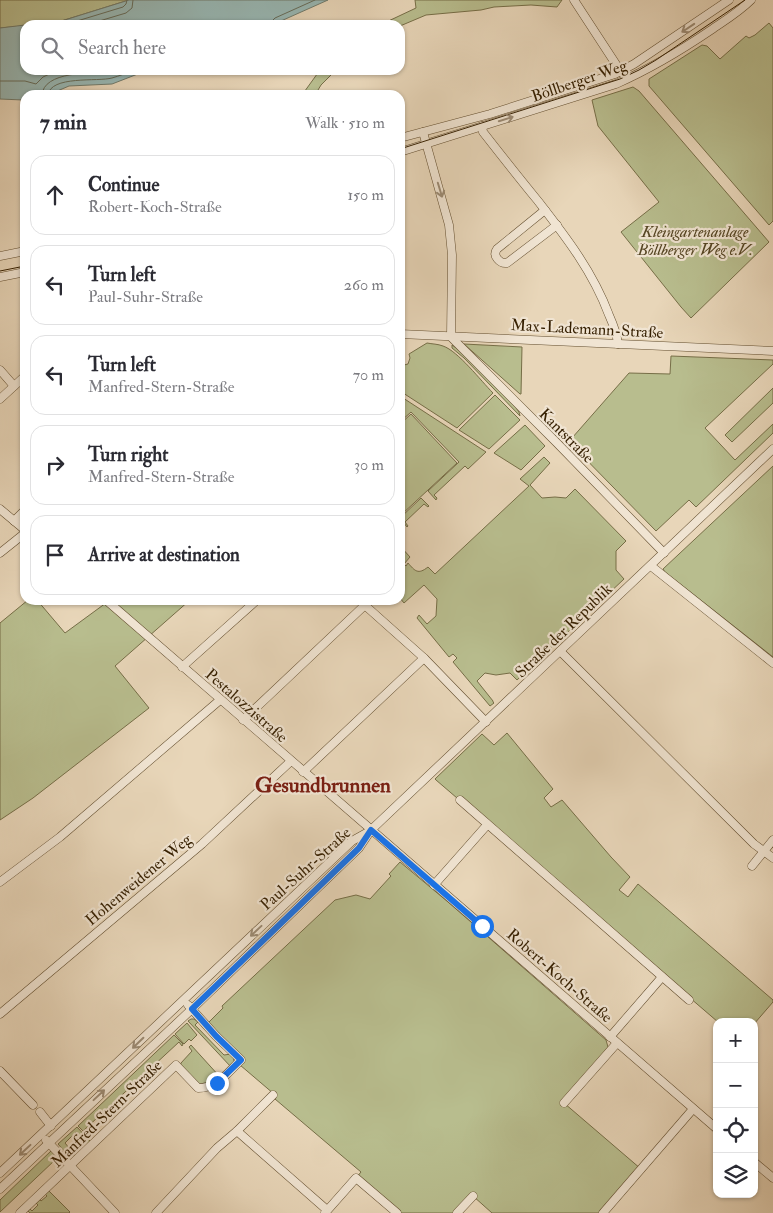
<!DOCTYPE html>
<meta charset="utf-8">
<style>
:root{--surface:#fff;--page:#f2f2f3;--text:#2b2b33;--muted:#7c7c81;--line:#e1e1e2}
body{margin:0;font-family:"IM FELL Double Pica",serif;background:var(--page);color:var(--text)}
.controls{position:absolute;right:15px;bottom:15px;display:grid;overflow:hidden;border-radius:10px;box-shadow:0 1px 4px #0004}
.controls button{width:45px;height:45px;display:grid;place-items:center;padding:0;border:0;border-bottom:1px solid var(--line);background:var(--surface);color:var(--text);font:25px sans-serif}
.stop{position:absolute;width:15px;height:15px;margin:-11px;border:4px solid #1a73e8;border-radius:50%;background:#fff}
.stop.end{background:#1a73e8;border-color:#fff;box-shadow:0 1px 5px #0008}
.list{margin:0;padding:0;list-style:none}
h2{display:flex;justify-content:space-between;align-items:center;height:65px;margin:0;padding:0 20px;font-size:21px}
h2 small{font-size:16px;font-weight:400;color:var(--muted)}
.list li{display:grid;grid-template-columns:32px 1fr auto;gap:15px;align-items:center;box-sizing:border-box;height:80px;margin:0 10px 10px;padding:0 10px;border:1px solid var(--line);border-radius:15px}
.list b{display:block;font-size:19px;white-space:nowrap}
.list p{margin:0;font-size:16px;white-space:nowrap;color:var(--muted)}
.list em{font-size:16px;font-style:normal;color:var(--muted)}
.icon{flex:none;width:28px;height:28px;fill:none;stroke:currentColor;stroke-width:2;stroke-linecap:round;stroke-linejoin:round}
.map{position:relative;flex:none;width:773px;height:1213px;overflow:hidden}
.search{position:absolute;background:var(--surface);box-shadow:0 1px 4px #0004;left:20px;top:20px;width:385px;height:55px;display:flex;align-items:center;gap:12px;box-sizing:border-box;padding:0 18px;border-radius:15px;color:var(--muted);font-size:19px}
.panel{position:absolute;background:var(--surface);box-shadow:0 1px 4px #0004;left:20px;top:90px;width:385px;height:515px;border-radius:15px}
.map>svg:first-child{display:block}
.green{fill:#b8bd8e;stroke:#766e47}
.water{fill:#98b8b5;stroke:#707b6d}
.lines{fill:none;stroke-linecap:round;stroke-linejoin:round}
.shore{stroke:#666c5a;stroke-width:1}
.minor-casing{stroke:#624d2e;stroke-width:9}
.minor{stroke:#f0e4d2;stroke-width:8}
.tram{stroke:#351f00;stroke-width:1}
.oneway{stroke:#9c8b74}
.route{stroke:#1a73e8;stroke-width:6}
.labels{text-anchor:middle;stroke-width:4.5;stroke-linejoin:round;paint-order:stroke}
.street-label{font-size:16px;fill:#351f00;stroke:#f0e4d2}
.park-label{font-size:16px;font-style:italic;fill:#564624;stroke:#f0e4d2}
.district-label{font-size:21px;font-weight:bold;fill:#7a1f14;stroke:#f0e4d2}
</style>
<div class="map">
<svg width="773" height="1213" viewBox="0 0 773 1213">
<rect width="100%" height="100%" fill="#e8d6b9"/>
<filter id="stains"><feTurbulence type="fractalNoise" baseFrequency=".004" numOctaves="4"/><feColorMatrix values="0 0 0 0 .2 0 0 0 0 .09 0 0 0 0 .02 0 0 0 .5 -.17"/></filter>
<radialGradient id="worn" r=".72"><stop offset=".6" stop-color="#630" stop-opacity="0"/><stop offset="1" stop-color="#630" stop-opacity=".3"/></radialGradient>
<g class="green">
<polygon points="0,0 129,0 55,23 0,28"/>
<polygon points="415,0 562,0 557,7 531,5 494,7 481,10 426,15 400,26 380,25 416,8"/>
<polygon points="769,23 773,28 773,221 769,225 649,86 649,79 702,45 707,46 720,59 746,36 749,38 755,35"/>
<polygon points="320,70 333,70 334,72 321,85 315,95 302,95"/>
<polygon points="633,87 639,91 769,242 691,318 681,307 621,232 659,202 598,126 592,100"/>
<path d="M427 343C432 344 438 344 443 346 458 351 481 381 493 393L457 428 400 391V366L408 364 410 358 409 354Z"/>
<polygon points="464,344 522,347 521,394 520,394"/>
<polygon points="452,345 463,353 516,408 519,412 520,416 464,358 452,348"/>
<polygon points="671,356 773,360 773,364 705,428 735,460 773,424 773,433 696,507 689,500 656,531 570,443 572,438 629,373 670,374"/>
<polygon points="773,388 773,403 732,442 725,435"/>
<polygon points="495,395 520,420 489,449 459,430"/>
<polygon points="400,396 486,452 468,469 465,466 434,495 437,498 436,500 428,491 459,462 411,412 400,422"/>
<polygon points="411,414 457,463 400,516 400,424"/>
<polygon points="525,425 545,446 521,470 494,453"/>
<path d="M544 457 550 463 530 485 542 498 555 497 566 498 575 489 626 541 616 551V570L624 579 517 680 510 673 496 675 485 673 477 681 493 701V702L494 703 490 706 453 662 457 658 453 654 449 657 417 618 419 615 427 624 436 616 437 599 424 585 404 603 400 598V546L410 557 404 564 406 566 408 563C415 571 418 575 428 567L435 574 529 486 520 479Z"/>
<polygon points="773,466 773,657 665,572 663,569"/>
<polygon points="421,498 429,506 428,507 424,504 405,522 408,526 407,527 400,518"/>
<polygon points="28,600 37,600 65,633 110,600 190,600 115,666 149,708 33,798 0,820 0,623"/>
<polygon points="507,733 553,789 544,798 551,807 562,800 611,857 630,877 619,890 628,897 638,884 773,1000 773,1002 754,1024 754,1022 718,1022 436,780 435,779 482,734 494,745"/>
<polygon points="400,862 448,902 606,1040 608,1047 580,1084 564,1103 641,1169 602,1213 492,1213 473,1196 457,1213 397,1213 356,1178 361,1172 275,1099 274,1094 240,1065 206,1025 223,1008 222,1006 335,900 356,895 370,899 391,876 389,874"/>
<polygon points="191,1019 194,1019 198,1022 195,1025 224,1055 231,1054 233,1056 234,1061 231,1067 188,1021"/>
<polygon points="187,1023 197,1035 191,1041 189,1039 184,1044 175,1034"/>
<polygon points="174,1035 183,1044 182,1046 179,1042 83,1131 78,1126"/>
<polygon points="191,1045 220,1077 200,1087 180,1067 181,1063 192,1051 189,1047"/>
<polygon points="77,1127 90,1141 88,1144 76,1132 65,1143 75,1155 74,1156 69,1151 66,1153 58,1144"/>
<polygon points="52,1150 63,1162 62,1167 55,1160 0,1212 0,1200"/>
<polygon points="47,1189 70,1212 69,1213 30,1213 26,1209 28,1207 32,1211 38,1205 34,1201 38,1197 41,1201 47,1196 43,1192"/>
</g>
<g class="water">
<polygon points="129,0 328,0 272,25 30,25 55,23"/>
<polygon points="25,25 25,70 148,70 112,84 69,86 48,95 25,95 25,99 23,100 0,99 0,28"/>
</g>
<g class="lines">
<g class="shore">
<polyline points="64,25 123,7 126,4 127,0"/>
<polyline points="86,25 126,13 132,8 133,0"/>
<polyline points="272,25 272,21 275,18 315,0"/>
<polyline points="0,81 25,81 36,84 43,77 58,70"/>
<path d="M42 95C43 71 92 73 109 72L116 70"/>
<path d="M48 95C50 75 98 82 112 78 119 76 127 73 134 70"/>
</g>
<g class="minor-casing">
<g id="minor">
<polyline points="574,0 621,72"/>
<path d="M482 126 483 132C501 155 519 178 538 201 566 237 593 272 609 315 613 324 617 334 618 344"/>
<polyline points="423,132 449,225 452,255 451,337 556,442 664,553"/>
<polyline points="400,138 490,114 615,74 634,64 729,0"/>
<path d="M400 152 616 84C650 69 680 51 711 30 724 21 739 12 751 0"/>
<path d="M545 210 497 249C492 256 500 264 507 263L557 225"/>
<polyline points="0,256 25,251"/>
<polyline points="0,277 25,272"/>
<polyline points="400,334 773,351"/>
<polyline points="0,370 14,386"/>
<polyline points="0,399 25,376"/>
<polyline points="0,509 25,530"/>
<polyline points="14,521 25,510"/>
<polyline points="0,553 25,533"/>
<polyline points="651,566 773,663"/>
<polyline points="106,600 717,1129"/>
<polyline points="359,600 424,658 486,722"/>
<polyline points="560,651 754,844 773,858"/>
<polyline points="182,667 257,600"/>
<polyline points="243,720 365,605"/>
<polyline points="303,772 424,658"/>
<polyline points="460,800 689,1000"/>
<polyline points="752,866 773,840"/>
<polyline points="0,882 60,837 220,700"/>
<polyline points="434,885 487,825"/>
<polyline points="0,1014 202,844 291,761"/>
<polyline points="610,1037 662,977"/>
<polyline points="0,1071 33,1105"/>
<polyline points="564,1103 617,1043"/>
<polyline points="40,1112 51,1126"/>
<polyline points="237,1131 327,1210"/>
<polyline points="46,1140 115,1213"/>
<polyline points="754,1162 773,1178"/>
<polyline points="0,1173 352,841 370,831"/>
<polyline points="0,1189 192,1009 359,848 371,830 773,449"/>
<path d="M20 1213 176 1065 198 1088C218 1088 227 1073 241 1060L216 1036 188 1005"/>
<polyline points="156,1213 217,1148 237,1131 273,1095"/>
<polyline points="325,1213 356,1178 397,1213"/>
<polyline points="457,1213 473,1196"/>
<polyline points="603,1213 693,1109"/>
</g>
</g>
<use href="#minor" class="minor"/>
<g class="tram">
<polyline points="400,149 620,79 639,70 656,60 745,0"/>
<polyline points="0,271 25,266"/>
</g>
</g>
<defs><path id="oneway-shaft" d="M-6 0H5M1.5-3L5.5 0L1.5 3" fill="none" stroke-width="1.6" stroke-linecap="round" stroke-linejoin="round" transform="scale(1.25)"/></defs>
<g class="oneway">
<use href="#oneway-shaft" transform="translate(688 28) rotate(146)"/>
<use href="#oneway-shaft" transform="translate(506 119) rotate(-17)"/>
<use href="#oneway-shaft" transform="translate(440 190) rotate(73)"/>
<use href="#oneway-shaft" transform="translate(256 931) rotate(137)"/>
<use href="#oneway-shaft" transform="translate(138 1043) rotate(136)"/>
<use href="#oneway-shaft" transform="translate(99 1095) rotate(-43)"/>
<use href="#oneway-shaft" transform="translate(25 1150) rotate(137)"/>
</g>
<g class="lines">
<polyline class="route" points="217,1083 241,1060 216,1036 192,1009 359,848 371,830 482,926"/>
</g>
<g class="labels">
<g class="street-label">
<text transform="translate(579 80) rotate(-19)" y="6">Böllberger Weg</text>
<text transform="translate(587 328) rotate(3)" y="6">Max-Lademann-Straße</text>
<text transform="translate(567 435) rotate(45)" y="6">Kantstraße</text>
<text transform="translate(563 630) rotate(-44)" y="6">Straße der Republik</text>
<text transform="translate(247 705) rotate(41)" y="6">Pestalozzistraße</text>
<text transform="translate(305 868) rotate(-42)" y="6">Paul-Suhr-Straße</text>
<text transform="translate(138 879) rotate(-40)" y="6">Hohenweidener Weg</text>
<text transform="translate(560 975) rotate(41)" y="6">Robert-Koch-Straße</text>
<text transform="translate(106 1113) rotate(-44)" y="6">Manfred-Stern-Straße</text>
</g>
<g class="park-label">
<text x="695" y="237">Kleingartenanlage<tspan x="695" dy="18">Böllberger Weg e.V.</tspan></text>
</g>
<g class="district-label">
<text x="323" y="792">Gesundbrunnen</text>
</g>
</g>
<rect width="100%" height="100%" filter="url(#stains)"/>
<rect width="100%" height="100%" fill="url(#worn)"/>
</svg>
<div class="controls">
<button>+</button>
<button>−</button>
<button><svg class="icon" aria-label="locate" viewBox="0 0 24 24"><circle cx="12" cy="12" r="6"/><path d="M12 2v4M12 18v4M2 12h4M18 12h4"/></svg></button>
<button><svg class="icon" aria-label="layers" viewBox="0 0 24 24"><path d="M12 4l9 5-9 5-9-5zM3 14l9 5 9-5"/></svg></button>
</div>
<div class="stop" style="left:482px;top:926px"></div>
<div class="stop end" style="left:217px;top:1083px"></div>
<div class="search"><svg class="icon" aria-label="search" viewBox="0 0 24 24"><circle cx="10" cy="10" r="6"/><path d="M15 15l6 6"/></svg>Search here</div>
<section class="panel">
<h2>7 min<small>Walk · 510 m</small></h2>
<ul class="list">
<li><svg class="icon" aria-label="ahead" viewBox="0 0 24 24"><path d="M12 20V5M6 11l6-6 6 6"/></svg><div><b>Continue</b><p>Robert-Koch-Straße</p></div><em>150 m</em></li>
<li><svg class="icon" aria-label="left" viewBox="0 0 24 24"><path d="M17 20v-9H6M10 6l-5 5 5 5"/></svg><div><b>Turn left</b><p>Paul-Suhr-Straße</p></div><em>260 m</em></li>
<li><svg class="icon" aria-label="left" viewBox="0 0 24 24"><path d="M17 20v-9H6M10 6l-5 5 5 5"/></svg><div><b>Turn left</b><p>Manfred-Stern-Straße</p></div><em>70 m</em></li>
<li><svg class="icon" aria-label="right" viewBox="0 0 24 24"><path d="M7 20v-9h11M14 6l5 5-5 5"/></svg><div><b>Turn right</b><p>Manfred-Stern-Straße</p></div><em>30 m</em></li>
<li><svg class="icon" aria-label="arrive" viewBox="0 0 24 24"><path d="M6 21V4h12l-3 4 3 4H6"/></svg><div><b>Arrive at destination</b></div></li>
</ul>
</section>
</div>
